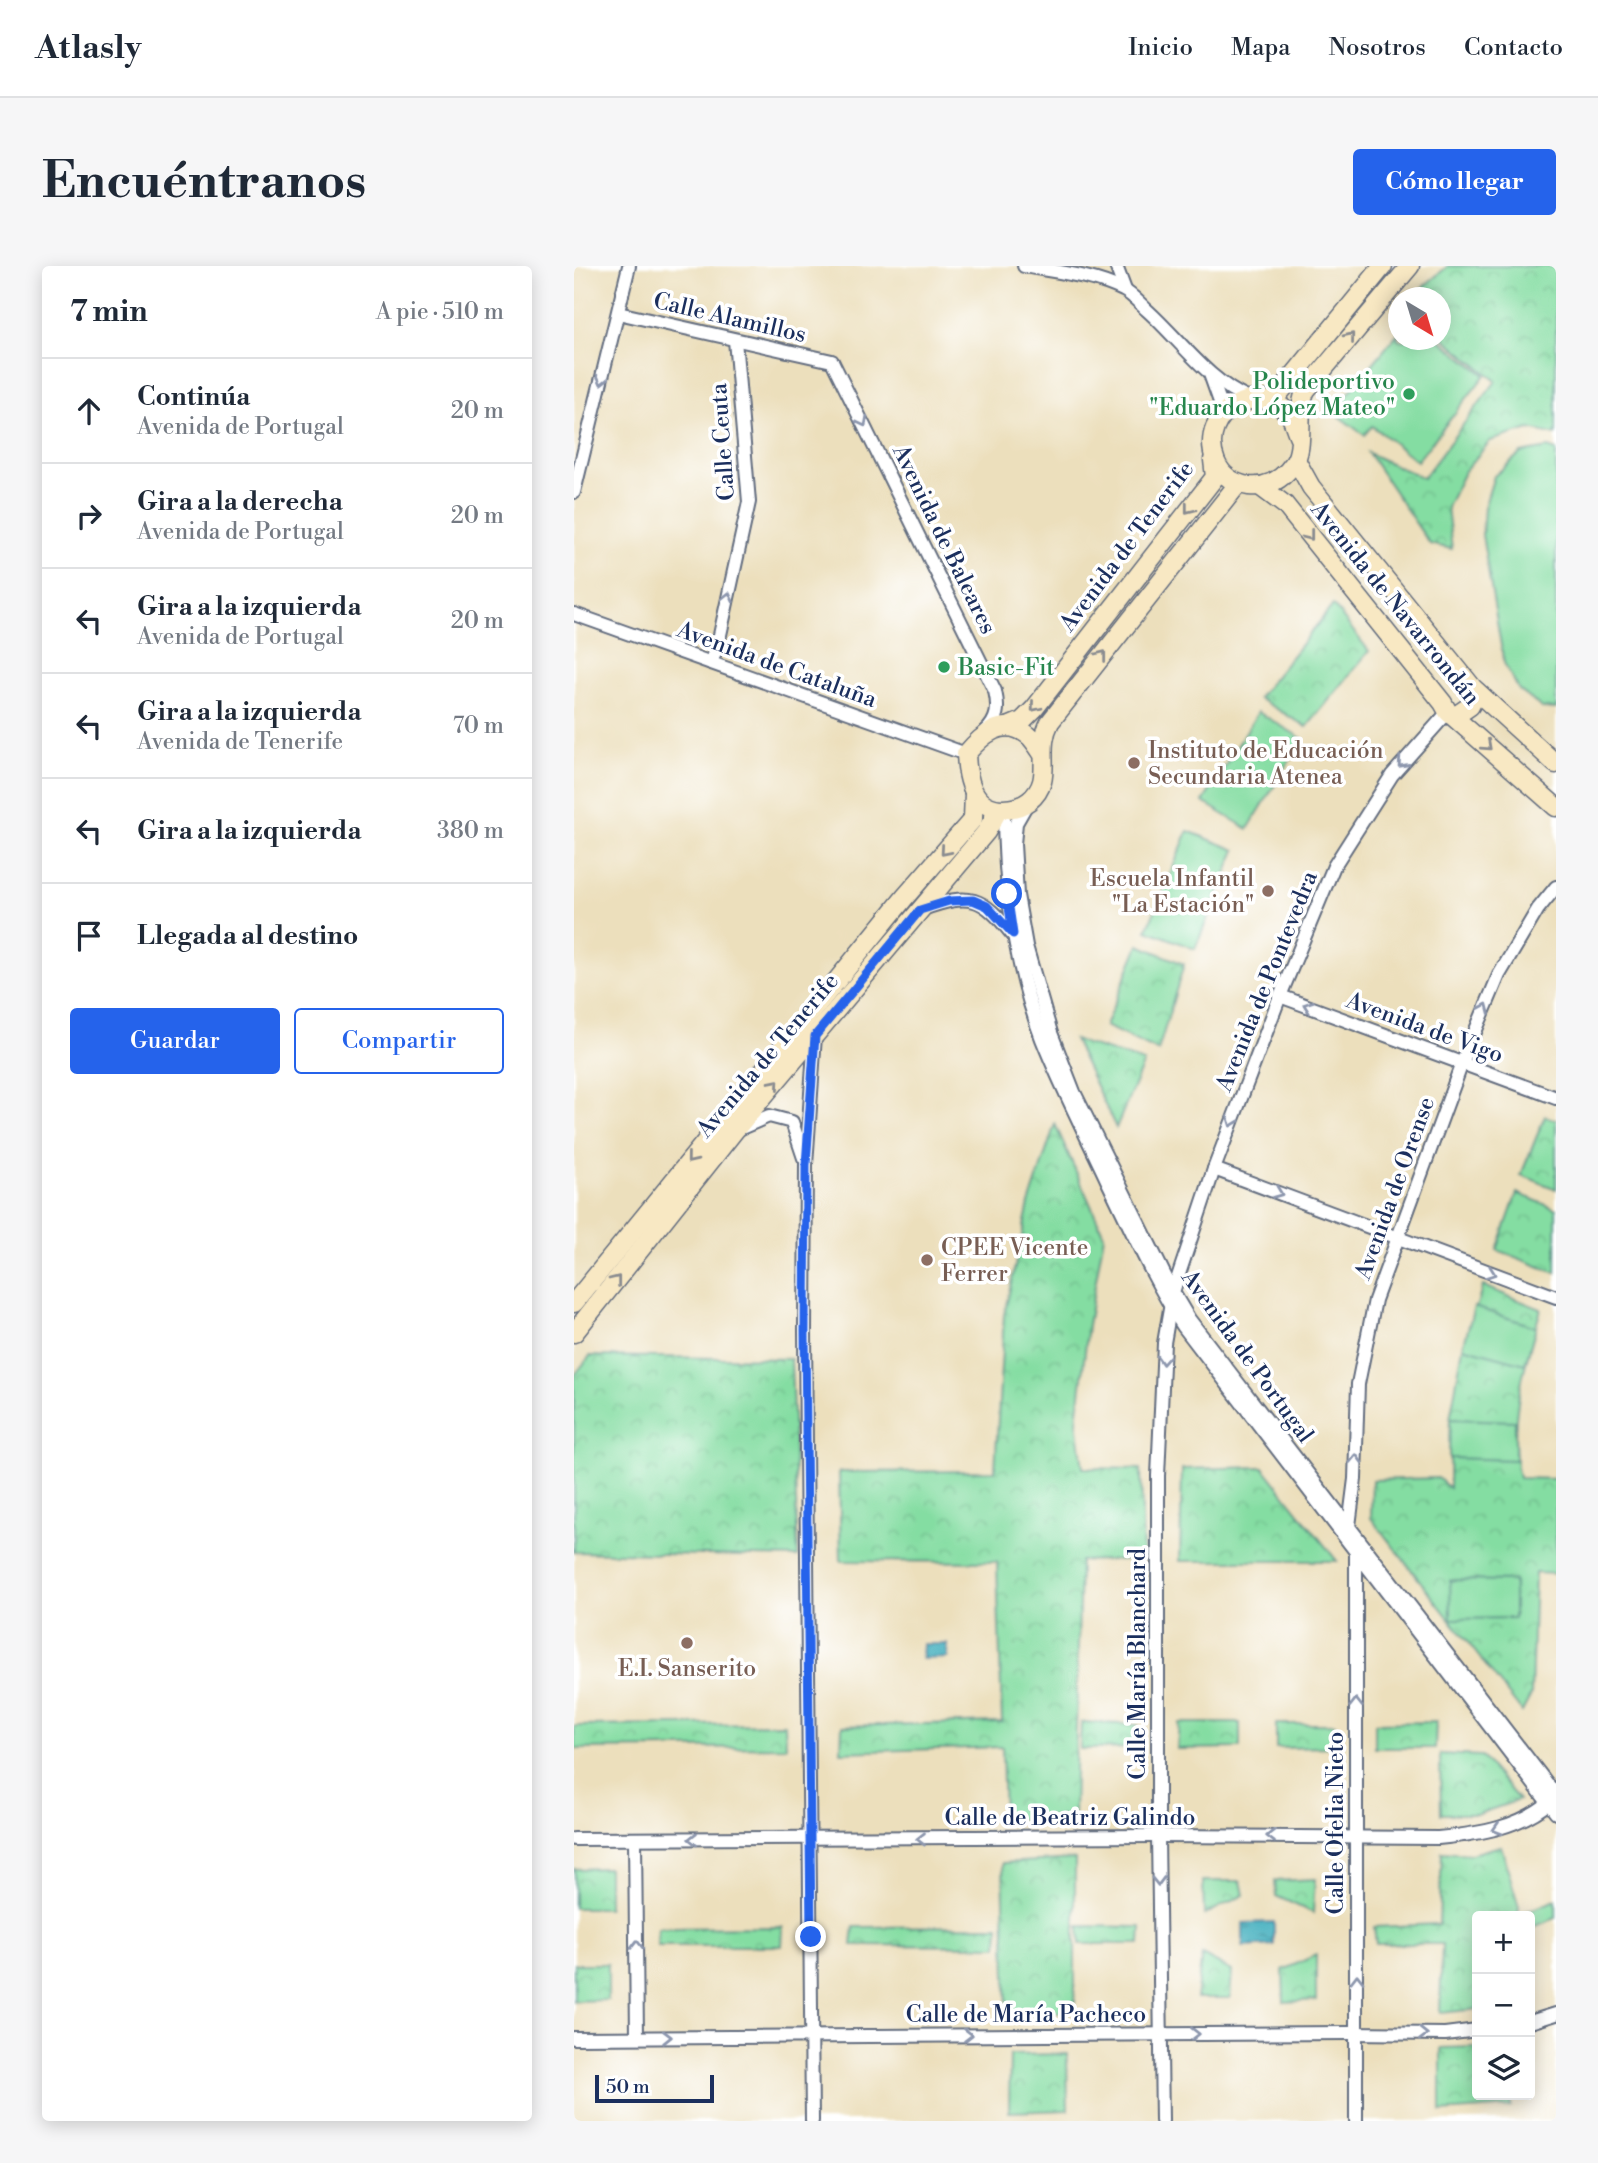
<!DOCTYPE html>
<html lang="es">
<meta charset="utf-8">
<style>
:root{--surface:#fff;--page:#f6f6f7;--text:#1f2937;--muted:#747a83;--line:#e0e1e3;--accent:#2563eb}
body{margin:0;font-family:"Libre Bodoni",serif;background:var(--page);color:var(--text)}
.controls{position:absolute;right:21px;bottom:21px;display:grid;overflow:hidden;border-radius:7px;box-shadow:0 4px 18px #0003}
.controls button{width:63px;height:63px;display:grid;place-items:center;padding:0;border:0;border-bottom:2px solid var(--line);background:var(--surface);color:var(--text);font:35px sans-serif}
.compass{position:absolute;left:814px;top:21px;width:63px;height:63px;border-radius:50%;background:var(--surface);box-shadow:0 4px 18px #0003;rotate:142deg}
.scale{position:absolute;left:21px;bottom:18px;width:119px;box-sizing:border-box;padding-left:7px;border:4px solid #1b2f5e;border-top:0;font-size:19px;line-height:24px;white-space:nowrap;color:#1b2f5e;-webkit-text-stroke:5px #fff;paint-order:stroke}
.stop{position:absolute;width:21px;height:21px;margin:-16px;border:5px solid #2563eb;border-radius:50%;background:#fff}
.stop.end{background:#2563eb;border-color:#fff;box-shadow:0 2px 7px #0008}
.list{margin:0;padding:0;list-style:none}
h2{display:flex;justify-content:space-between;align-items:center;height:91px;margin:0;padding:0 28px;font-size:30px}
h2 small{font-size:23px;font-weight:400;color:var(--muted)}
.list li{display:grid;grid-template-columns:46px 1fr auto;gap:21px;align-items:center;box-sizing:border-box;height:105px;padding:0 28px;border-top:2px solid var(--line)}
.list b{display:block;font-size:26px;white-space:nowrap}
.list p{margin:0;font-size:23px;white-space:nowrap;color:var(--muted)}
.list em{font-size:23px;font-style:normal;color:var(--muted)}
.actions{display:flex;gap:14px;padding:21px 28px}
.actions a{flex:1;padding:16px 0;border:2px solid var(--accent);border-radius:7px;text-align:center;font-size:24px;color:var(--accent)}
.actions .main{background:var(--accent);color:#fff}
.icon{flex:none;width:38px;height:38px;fill:none;stroke:currentColor;stroke-width:2;stroke-linecap:round;stroke-linejoin:round}
.map{position:relative;flex:none;width:982px;height:1855px;overflow:hidden;border-radius:7px}
header{display:flex;align-items:center;gap:42px;box-sizing:border-box;height:98px;padding:0 35px;background:var(--surface);border-bottom:2px solid var(--line)}
header strong{font-size:33px}
nav{display:flex;gap:38px;margin-inline-start:auto;font-size:24px}
.intro{display:flex;align-items:center;justify-content:space-between;box-sizing:border-box;height:168px;padding:0 42px}
h1{margin:0;font-size:49px}
.button{padding:18px 32px;border-radius:7px;background:var(--accent);color:#fff;font-size:24px;font-weight:700}
main{display:flex;gap:42px;padding:0 42px}
aside{flex:1;background:var(--surface);border-radius:7px;box-shadow:0 4px 18px #0003}
.map>svg:first-child{display:block}
.park{fill:url(#park-crowns);stroke:#508680;stroke-width:2}
.pitch{fill:#84dda2;stroke:#508680;stroke-width:2}
.water{fill:url(#water-ripples);stroke:#2e6e8e;stroke-width:2}
.lines{fill:none;stroke-linecap:round;stroke-linejoin:round}
.street-casing{stroke:#646d7f;stroke-width:16}
.secondary-casing{stroke:#646d7f;stroke-width:21}
.street{stroke:#fff;stroke-width:12}
.secondary{stroke:#f8e8c3;stroke-width:18}
.oneway{stroke:#8a8c90}
.oneway2{stroke:#8d97ae}
.route{stroke:#2563eb;stroke-width:9}
.leisure-dot{fill:#2e9e5b;stroke:#fff;stroke-width:2.5}
.education-dot{fill:#8d6e63;stroke:#fff;stroke-width:2.5}
.labels{text-anchor:middle;stroke-width:7;stroke-linejoin:round;paint-order:stroke}
.street-label{font-size:23px;fill:#1b2f5e;stroke:#fff}
.leisure-label{font-size:23px;fill:#27864d;stroke:#fff;text-anchor:end}
.education-label{font-size:23px;fill:#785e54;stroke:#fff;text-anchor:start}
</style>
<header>
<strong>Atlasly</strong>
<nav><a>Inicio</a><a>Mapa</a><a>Nosotros</a><a>Contacto</a></nav>
</header>
<div class="intro"><h1>Encuéntranos</h1><a class="button">Cómo llegar</a></div>
<main>
<aside>
<h2>7 min<small>A pie · 510 m</small></h2>
<ul class="list">
<li><svg class="icon" aria-label="ahead" viewBox="0 0 24 24"><path d="M12 20V5M6 11l6-6 6 6"/></svg><div><b>Continúa</b><p>Avenida de Portugal</p></div><em>20 m</em></li>
<li><svg class="icon" aria-label="right" viewBox="0 0 24 24"><path d="M7 20v-9h11M14 6l5 5-5 5"/></svg><div><b>Gira a la derecha</b><p>Avenida de Portugal</p></div><em>20 m</em></li>
<li><svg class="icon" aria-label="left" viewBox="0 0 24 24"><path d="M17 20v-9H6M10 6l-5 5 5 5"/></svg><div><b>Gira a la izquierda</b><p>Avenida de Portugal</p></div><em>20 m</em></li>
<li><svg class="icon" aria-label="left" viewBox="0 0 24 24"><path d="M17 20v-9H6M10 6l-5 5 5 5"/></svg><div><b>Gira a la izquierda</b><p>Avenida de Tenerife</p></div><em>70 m</em></li>
<li><svg class="icon" aria-label="left" viewBox="0 0 24 24"><path d="M17 20v-9H6M10 6l-5 5 5 5"/></svg><div><b>Gira a la izquierda</b></div><em>380 m</em></li>
<li><svg class="icon" aria-label="arrive" viewBox="0 0 24 24"><path d="M6 21V4h12l-3 4 3 4H6"/></svg><div><b>Llegada al destino</b></div></li>
</ul>
<div class="actions"><a class="main">Guardar</a><a>Compartir</a></div>
</aside>
<div class="map">
<svg width="982" height="1855" viewBox="0 0 982 1855">
<defs>
<pattern id="park-crowns" width="20" height="18" patternUnits="userSpaceOnUse" patternTransform="scale(1.75)"><rect width="20" height="18" fill="#84dda2"/><path d="M2 6a3 3 0 1 1 6 0M12 15a3 3 0 1 1 6 0" fill="none" stroke="#71be8e"/></pattern>
<pattern id="water-ripples" width="26" height="14" patternUnits="userSpaceOnUse" patternTransform="scale(1.75)"><rect width="26" height="14" fill="#40aebd"/><path d="M2 4q2-2 4 0t4 0M15 11q2-2 4 0t4 0" fill="none" stroke="#358e9d"/></pattern>
</defs>
<rect width="100%" height="100%" fill="#fff"/>
<filter id="ink" filterUnits="userSpaceOnUse"><feTurbulence type="fractalNoise" baseFrequency=".0143" numOctaves="2"/><feDisplacementMap in="SourceGraphic" scale="14" xChannelSelector="R" yChannelSelector="G"/><feConvolveMatrix kernelMatrix="1 2 1 2 8 2 1 2 1" color-interpolation-filters="sRGB"/></filter>
<filter id="wash" filterUnits="userSpaceOnUse"><feTurbulence type="fractalNoise" baseFrequency=".00686" numOctaves="4" result="noise"/><feDisplacementMap in="SourceGraphic" scale="28" xChannelSelector="R" yChannelSelector="G"/><feGaussianBlur stdDeviation="1.57" result="paint"/><feColorMatrix in="noise" values="0 0 0 0 0 0 0 0 0 0 0 0 0 0 0 0 0 1.4 0 .05"/><feComposite in="paint" operator="in"/></filter>
<g filter="url(#wash)">
<rect width="100%" height="100%" fill="#ecdfbc"/>
<g class="park">
<polygon points="874,0 982,0 982,169 956,163 916,175 890,206 873,241 878,283 856,278 794,187 849,212 922,115 867,70 866,32 837,31"/>
<polygon points="759,339 795,385 733,461 684,432"/>
<polygon points="565,679 610,698 584,785 531,760"/>
<polygon points="500,774 570,796 542,862"/>
<polygon points="971,850 982,854 982,923 947,909"/>
<polygon points="481,858 530,969 514,1059 503,1155 509,1202 567,1203 569,1293 506,1295 500,1549 430,1554 428,1481 267,1486 268,1460 428,1456 423,1296 267,1295 265,1206 421,1205 430,1049 455,938"/>
<polygon points="943,927 982,943 982,1007 923,984"/>
<path d="M909 1020 967 1043C951 1097 933 1155 945 1212L982 1213V1308L961 1307 957 1429 948 1446 797 1252 798 1214 864 1212 875 1222 876 1153 889 1081Z"/>
<polygon points="16,1090 217,1093 224,1291 0,1286 0,1110"/>
<polygon points="689,1201 763,1295 606,1295 608,1203"/>
<polygon points="507,1456 564,1459 563,1482 506,1483"/>
<polygon points="862,1456 861,1482 801,1482 801,1457"/>
<polygon points="605,1457 666,1457 666,1482 603,1483"/>
<polygon points="211,1458 212,1481 0,1483 0,1460"/>
<polygon points="702,1458 761,1458 761,1481 702,1482"/>
<polygon points="866,1488 907,1490 945,1534 904,1548 867,1548"/>
<polygon points="927,1580 945,1641 944,1649 982,1634 982,1652 956,1662 956,1650 903,1650 903,1743 866,1747 868,1678 802,1678 800,1661 865,1658 868,1586 897,1588"/>
<polygon points="501,1593 501,1746 433,1748 429,1597"/>
<polygon points="34,1602 34,1642 0,1642 0,1603"/>
<polygon points="741,1613 739,1647 702,1630 701,1615"/>
<polygon points="629,1615 667,1615 670,1629 630,1649"/>
<polygon points="425,1660 424,1680 278,1679 280,1661"/>
<polygon points="505,1660 567,1661 566,1678 506,1678"/>
<polygon points="209,1661 208,1680 83,1680 84,1662"/>
<polygon points="628,1689 658,1705 656,1732 622,1732"/>
<polygon points="742,1689 742,1734 710,1736 709,1704"/>
<polygon points="0,1698 34,1698 34,1734 0,1735"/>
<polygon points="903,1781 903,1829 936,1829 937,1841 867,1846 867,1782"/>
<polygon points="493,1788 494,1844 435,1846 436,1789"/>
</g>
<g class="pitch">
<polygon points="824,67 824,74 866,74 911,109 843,195 798,160 790,169 759,146"/>
<polygon points="974,182 982,185 982,443 968,442 945,424 930,397 908,269 910,242 920,210 947,187"/>
<polygon points="684,446 729,473 674,563 629,536"/>
<polygon points="614,565 662,584 621,683 573,664"/>
<polygon points="900,1041 962,1061 951,1098 889,1081"/>
<polygon points="876,1153 941,1155 941,1194 875,1192"/>
<polygon points="876,1314 940,1315 940,1352 877,1353"/>
</g>
<g class="water">
<polygon points="349,1378 373,1378 374,1392 348,1393"/>
<polygon points="700,1656 700,1679 669,1681 669,1657"/>
</g>
</g>
<g filter="url(#ink)">
<g class="lines">
<g class="street-casing">
<g id="street">
<path d="M450 0C482 6 519 9 549 24 558 28 566 38 574 45 607 75 634 115 675 133"/>
<polyline points="542,0 551,24"/>
<path d="M44 47 258 95 421 425C425 442 424 454 411 466"/>
<polyline points="636,108 646,136 641,158"/>
<polyline points="0,226 55,0"/>
<polyline points="0,348 392,488"/>
<polyline points="137,397 144,378 175,236 161,74"/>
<polyline points="454,536 442,557 440,578 443,629 452,680 477,767 500,826 599,1026 615,1053 674,1130 982,1529"/>
<path d="M430 543C430 622 440 699 468 773 487 821 511 867 533 914 557 963 579 1014 609 1060L982 1547"/>
<path d="M349 643C396 626 408 630 438 668"/>
<polyline points="706,730 982,832"/>
<polyline points="165,863 195,850 218,856 230,892"/>
<polyline points="640,903 982,1031"/>
<path d="M0 1573 584 1570 864 1572C905 1568 947 1562 979 1533"/>
<polyline points="61,1573 63,1771"/>
<polyline points="956,1756 982,1748"/>
<polyline points="0,1772 775,1767 871,1768 903,1764"/>
<polyline points="238,1855 231,1065 232,899 241,770"/>
<polyline points="588,1855 584,1570 584,1210 590,1077 599,1026 640,903 706,730 760,600 818,509 874,446"/>
<polyline points="782,1855 782,1285 775,1260 781,1213 784,1118 801,1034 888,797 925,709 964,643 982,621"/>
</g>
</g>
<g class="secondary-casing">
<g id="secondary">
<polyline points="698,136 809,0"/>
<path d="M725 171C722 165 720 157 717 151 689 111 621 145 642 196 648 210 661 218 675 220 695 222 709 213 720 197 732 179 721 146 732 124L836 0"/>
<polyline points="722,194 737,221 899,422 982,498"/>
<polyline points="687,221 711,239 869,437 874,446 982,541"/>
<polyline points="880,451 896,440 903,426"/>
<polyline points="434,461 448,455 460,443 641,211 639,194"/>
<path d="M468 487C464 481 459 473 454 469 429 450 408 469 392 488 393 512 398 543 429 543 438 543 447 541 455 535 482 513 460 486 476 456L664 218"/>
<polyline points="0,1037 331,631 399,553 400,527"/>
<polyline points="0,1067 161,864 412,566 425,543"/>
</g>
</g>
<use href="#street" class="street"/>
<use href="#secondary" class="secondary"/>
</g>
<defs><path id="oneway-chevron" d="M-2-3.5L2.5 0L-2 3.5" fill="none" stroke-width="1.6" stroke-linecap="round" stroke-linejoin="round" transform="scale(1.75)"/></defs>
<g class="oneway">
<use href="#oneway-chevron" transform="translate(776 71) rotate(-51)"/>
<use href="#oneway-chevron" transform="translate(615 243) rotate(128)"/>
<use href="#oneway-chevron" transform="translate(735 270) rotate(52)"/>
<use href="#oneway-chevron" transform="translate(528 389) rotate(-52)"/>
<use href="#oneway-chevron" transform="translate(461 441) rotate(130)"/>
<use href="#oneway-chevron" transform="translate(913 480) rotate(42)"/>
<use href="#oneway-chevron" transform="translate(371 585) rotate(131)"/>
<use href="#oneway-chevron" transform="translate(201 818) rotate(-49)"/>
<use href="#oneway-chevron" transform="translate(117 893) rotate(129)"/>
<use href="#oneway-chevron" transform="translate(42 1014) rotate(-52)"/>
</g>
<g class="oneway2">
<use href="#oneway-chevron" transform="translate(28 114) rotate(104)"/>
<use href="#oneway-chevron" transform="translate(289 156) rotate(63)"/>
<use href="#oneway-chevron" transform="translate(154 331) rotate(-77)"/>
<use href="#oneway-chevron" transform="translate(828 497) rotate(132)"/>
<use href="#oneway-chevron" transform="translate(734 740) rotate(-160)"/>
<use href="#oneway-chevron" transform="translate(911 742) rotate(-67)"/>
<use href="#oneway-chevron" transform="translate(658 856) rotate(111)"/>
<use href="#oneway-chevron" transform="translate(704 927) rotate(21)"/>
<use href="#oneway-chevron" transform="translate(917 1007) rotate(20)"/>
<use href="#oneway-chevron" transform="translate(589 1094) rotate(93)"/>
<use href="#oneway-chevron" transform="translate(782 1193) rotate(-88)"/>
<use href="#oneway-chevron" transform="translate(782 1437) rotate(-90)"/>
<use href="#oneway-chevron" transform="translate(923 1563) rotate(163)"/>
<use href="#oneway-chevron" transform="translate(697 1570) rotate(-180)"/>
<use href="#oneway-chevron" transform="translate(119 1573) rotate(-180)"/>
<use href="#oneway-chevron" transform="translate(347 1573) rotate(180)"/>
<use href="#oneway-chevron" transform="translate(584 1615) rotate(89)"/>
<use href="#oneway-chevron" transform="translate(63 1679) rotate(-90)"/>
<use href="#oneway-chevron" transform="translate(783 1713) rotate(-90)"/>
<use href="#oneway-chevron" transform="translate(621 1768)"/>
<use href="#oneway-chevron" transform="translate(849 1768) rotate(1)"/>
<use href="#oneway-chevron" transform="translate(394 1769)"/>
<use href="#oneway-chevron" transform="translate(93 1771) rotate(-1)"/>
</g>
</g>
<g class="lines" filter="url(#ink)">
<polyline class="route" points="237,1671 231,1065 232,899 241,770 346,644 375,635 399,634 413,640 439,668 433,628"/>
</g>
<g class="leisure-dot">
<circle cx="835" cy="128" r="7"/>
<circle cx="370" cy="401" r="7"/>
</g>
<g class="education-dot">
<circle cx="560" cy="497" r="7"/>
<circle cx="694" cy="625" r="7"/>
<circle cx="353" cy="994" r="7"/>
<circle cx="113" cy="1377" r="7"/>
</g>
<g class="labels">
<g class="street-label">
<text transform="translate(156 51) rotate(13)" y="8">Calle Alamillos</text>
<text transform="translate(148 176) rotate(-94)" y="8">Calle Ceuta</text>
<text transform="translate(371 273) rotate(64)" y="8">Avenida de Baleares</text>
<text transform="translate(552 280) rotate(-53)" y="8">Avenida de Tenerife</text>
<text transform="translate(822 337) rotate(51)" y="8">Avenida de Navarrondán</text>
<text transform="translate(203 398) rotate(20)" y="8">Avenida de Cataluña</text>
<text transform="translate(692 715) rotate(-68)" y="8">Avenida de Pontevedra</text>
<text transform="translate(851 761) rotate(20)" y="8">Avenida de Vigo</text>
<text transform="translate(193 789) rotate(-50)" y="8">Avenida de Tenerife</text>
<text transform="translate(820 922) rotate(-70)" y="8">Avenida de Orense</text>
<text transform="translate(674 1090) rotate(54)" y="8">Avenida de Portugal</text>
<text transform="translate(563 1398) rotate(-90)" y="8">Calle María Blanchard</text>
<text x="496" y="1559">Calle de Beatriz Galindo</text>
<text transform="translate(761 1557) rotate(-90)" y="8">Calle Ofelia Nieto</text>
<text x="452" y="1756">Calle de María Pacheco</text>
</g>
<g class="leisure-label">
<text x="821" y="123">Polideportivo<tspan x="821" dy="26">"Eduardo López Mateo"</tspan></text>
<text x="384" y="409" text-anchor="start">Basic-Fit</text>
</g>
<g class="education-label">
<text x="574" y="492">Instituto de Educación<tspan x="574" dy="26">Secundaria Atenea</tspan></text>
<text x="680" y="620" text-anchor="end">Escuela Infantil<tspan x="680" dy="26">"La Estación"</tspan></text>
<text x="367" y="989">CPEE Vicente<tspan x="367" dy="26">Ferrer</tspan></text>
<text x="113" y="1410" text-anchor="middle">E.I. Sanserito</text>
</g>
</g>
</svg>
<div class="controls">
<button>+</button>
<button>−</button>
<button><svg class="icon" aria-label="layers" viewBox="0 0 24 24"><path d="M12 4l9 5-9 5-9-5zM3 14l9 5 9-5"/></svg></button>
</div>
<svg class="compass" viewBox="-18 -18 36 36"><path d="M0-13l5 13h-10z" fill="#e53935"/><path d="M0 13l5-13h-10z" fill="#747a83"/></svg>
<div class="scale">50 m</div>
<div class="stop" style="left:433px;top:628px"></div>
<div class="stop end" style="left:237px;top:1671px"></div>
</div>
</main>
